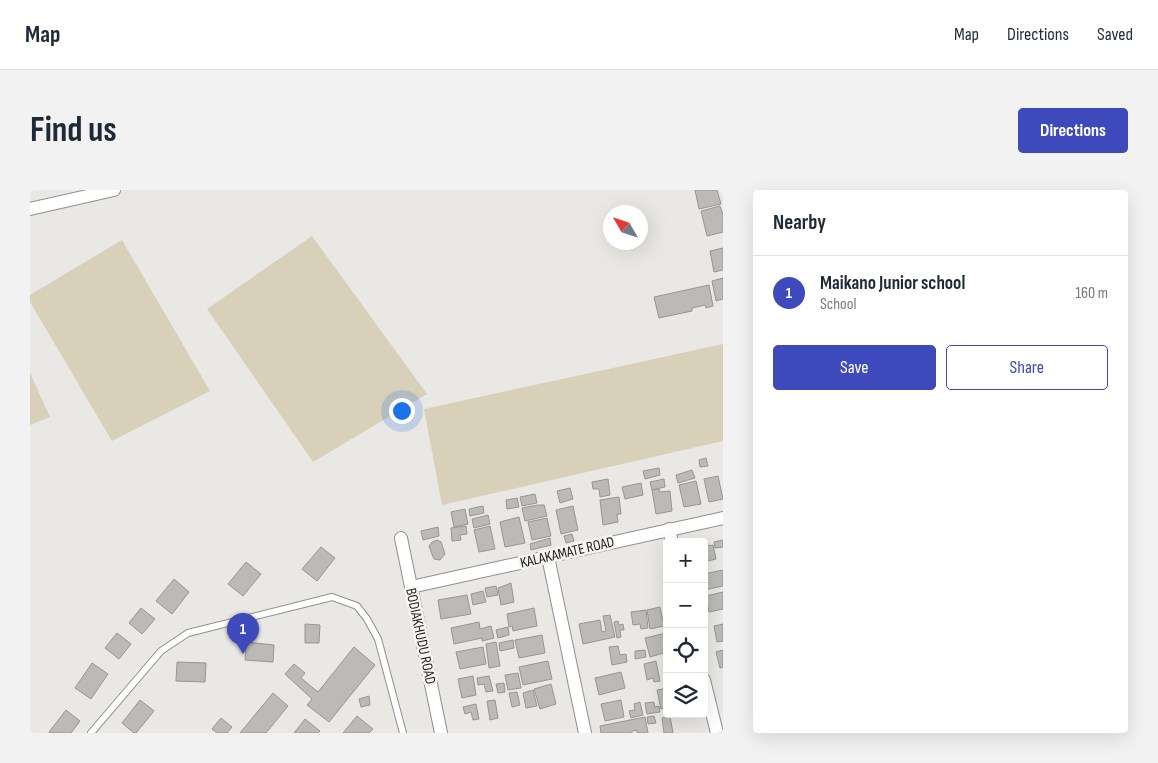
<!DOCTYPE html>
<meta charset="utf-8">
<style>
:root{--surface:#fff;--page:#f2f2f3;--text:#1f2937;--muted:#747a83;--line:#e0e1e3;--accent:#3e49bc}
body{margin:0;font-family:"Sofia Sans Condensed",sans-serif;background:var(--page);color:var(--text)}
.controls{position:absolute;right:15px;bottom:15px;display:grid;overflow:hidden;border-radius:5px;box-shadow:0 5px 20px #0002}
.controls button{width:45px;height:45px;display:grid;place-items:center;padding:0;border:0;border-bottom:1px solid var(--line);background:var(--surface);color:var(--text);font:25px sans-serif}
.compass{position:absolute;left:573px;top:15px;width:45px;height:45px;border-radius:50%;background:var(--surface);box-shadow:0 5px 20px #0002;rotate:309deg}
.you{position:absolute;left:371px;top:220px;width:18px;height:18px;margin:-12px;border:4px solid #fff;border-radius:50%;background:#1a73e8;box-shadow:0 0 0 8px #1a73e833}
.badge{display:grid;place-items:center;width:32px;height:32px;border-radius:50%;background:var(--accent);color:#fff;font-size:16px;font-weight:700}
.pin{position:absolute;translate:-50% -41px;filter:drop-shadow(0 1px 2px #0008)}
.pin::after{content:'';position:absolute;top:26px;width:18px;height:15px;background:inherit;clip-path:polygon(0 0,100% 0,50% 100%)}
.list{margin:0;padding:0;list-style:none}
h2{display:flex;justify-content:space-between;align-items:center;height:65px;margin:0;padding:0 20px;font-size:21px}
h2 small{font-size:16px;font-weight:400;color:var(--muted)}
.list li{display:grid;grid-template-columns:32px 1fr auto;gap:15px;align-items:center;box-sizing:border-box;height:75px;padding:0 20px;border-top:1px solid var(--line)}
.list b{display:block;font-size:19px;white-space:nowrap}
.list p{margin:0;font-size:16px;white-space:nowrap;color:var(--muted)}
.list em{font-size:16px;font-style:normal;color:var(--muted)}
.actions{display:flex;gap:10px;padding:15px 20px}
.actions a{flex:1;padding:11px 0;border:1px solid var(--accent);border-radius:5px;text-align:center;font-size:18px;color:var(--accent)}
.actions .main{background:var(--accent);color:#fff}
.icon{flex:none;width:28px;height:28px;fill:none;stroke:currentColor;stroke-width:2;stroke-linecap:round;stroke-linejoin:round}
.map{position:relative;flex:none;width:693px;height:543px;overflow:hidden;border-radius:5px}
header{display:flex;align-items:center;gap:30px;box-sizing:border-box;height:70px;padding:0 25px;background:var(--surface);border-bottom:1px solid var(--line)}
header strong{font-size:24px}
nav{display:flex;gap:28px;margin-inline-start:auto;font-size:18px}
.intro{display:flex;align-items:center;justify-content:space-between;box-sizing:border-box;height:120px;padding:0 30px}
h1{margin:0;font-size:35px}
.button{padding:12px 22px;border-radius:5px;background:var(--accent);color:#fff;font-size:18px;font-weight:700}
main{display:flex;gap:30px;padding:0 30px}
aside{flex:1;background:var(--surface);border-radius:5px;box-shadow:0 5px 20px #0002}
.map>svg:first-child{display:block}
.green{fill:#d8d0b8}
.building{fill:#bbbab6;stroke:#979693}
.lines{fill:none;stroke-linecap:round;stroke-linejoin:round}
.service-casing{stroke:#908f8c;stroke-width:8}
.minor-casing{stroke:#908f8c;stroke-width:14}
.service{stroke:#fff;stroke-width:6}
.minor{stroke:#fff;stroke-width:12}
.labels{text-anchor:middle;stroke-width:5;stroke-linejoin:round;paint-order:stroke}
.street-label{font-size:15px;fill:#1b1a19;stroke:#f6f5f1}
</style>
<header>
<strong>Map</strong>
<nav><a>Map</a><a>Directions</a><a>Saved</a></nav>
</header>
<div class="intro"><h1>Find us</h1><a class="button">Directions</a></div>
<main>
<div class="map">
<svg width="693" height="543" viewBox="0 0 693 543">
<rect width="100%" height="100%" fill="#e9e8e4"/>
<g class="green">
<polygon points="282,46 397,204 283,272 177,119"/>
<polygon points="92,50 180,201 82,251 0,112 0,105"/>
<polygon points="693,154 693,251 412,315 394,219"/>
<polygon points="0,183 20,227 0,235"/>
</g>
<g class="building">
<polygon points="665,0 687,0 691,14 669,19"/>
<polygon points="690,16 693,25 693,42 677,46 671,21"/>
<polygon points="693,58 693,80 684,82 680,61"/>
<polygon points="693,88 693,109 686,111 682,91"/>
<polygon points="679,95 683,116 676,118 675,115 662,118 662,121 629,128 624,107"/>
<polygon points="676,268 678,276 670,277 669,270"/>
<polygon points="629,278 630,285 615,289 613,281"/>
<polygon points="662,280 665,288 648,293 646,285"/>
<polygon points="688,286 693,309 679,312 674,289"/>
<polygon points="578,289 580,305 570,307 569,299 563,299 562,292"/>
<polygon points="634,289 635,297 622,300 620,292"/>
<polygon points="666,291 671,314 654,317 649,295"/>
<polygon points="611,293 613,305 595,309 592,297"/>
<polygon points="540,298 543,309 530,313 527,301"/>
<polygon points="629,299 630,302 640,301 642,321 626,324 622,300"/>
<polygon points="505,304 507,313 492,316 490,307"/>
<polygon points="589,307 591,324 587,324 588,332 573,335 570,310"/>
<polygon points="487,308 489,317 477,319 476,310"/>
<polygon points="508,315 514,315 517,326 495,331 492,318"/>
<polygon points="453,316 454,323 440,326 439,319"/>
<polygon points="543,316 548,340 531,344 526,320"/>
<polygon points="435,319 438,334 424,337 421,322"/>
<polygon points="458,325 460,334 444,338 442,329"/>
<polygon points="489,327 495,353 475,357 470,332"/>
<polygon points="517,328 521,346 502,350 498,332"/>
<polygon points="436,336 437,344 430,345 431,350 422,351 421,338"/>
<polygon points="460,336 465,359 449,362 444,340"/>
<polygon points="408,337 409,346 393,350 391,341"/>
<polygon points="542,344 544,351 536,353 534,346"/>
<polygon points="520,348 521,355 501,360 500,354"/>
<polygon points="407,350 411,352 415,364 410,370 404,369 403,367 399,356 402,352"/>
<polygon points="693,350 693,357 685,358 684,352"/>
<polygon points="678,353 678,356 683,355 686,369 674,372 674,354"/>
<polygon points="291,357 305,368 287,391 272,379"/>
<polygon points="216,372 231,384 213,406 198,394"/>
<polygon points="693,380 693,396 674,400 674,384"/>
<polygon points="144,389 159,402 142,424 126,411"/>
<polygon points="481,393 484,412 471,415 468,398"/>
<polygon points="466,396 468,405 457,407 455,398"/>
<polygon points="453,401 456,412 443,415 441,404"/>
<polygon points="693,402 693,419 679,422 676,406"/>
<polygon points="437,405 441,424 411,429 408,410"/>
<polygon points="630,417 634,436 620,439 617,420"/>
<polygon points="111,418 125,429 112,444 99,433"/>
<polygon points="504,418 507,436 483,441 482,436 479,437 477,424"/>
<polygon points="616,420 618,438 611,439 610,434 603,435 601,422"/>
<polygon points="580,425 585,447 553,454 549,434 570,430 572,442 576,441 573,426"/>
<polygon points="588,431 589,435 593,434 594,440 590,440 591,447 587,448 584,432"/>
<polygon points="449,432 450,439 461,436 464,448 452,451 452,448 424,454 421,438"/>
<polygon points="275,434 290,435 289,453 275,453"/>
<polygon points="693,434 693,451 687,452 684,436"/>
<polygon points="478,437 479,445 468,448 466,440"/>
<polygon points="87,443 101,454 89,469 75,458"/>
<polygon points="636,443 637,462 620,467 615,448"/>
<polygon points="512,445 515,463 489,468 485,450"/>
<polygon points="483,450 484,458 470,461 469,453"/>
<polygon points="216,452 244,455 243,472 215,470"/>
<polygon points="466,452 470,476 459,478 456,454"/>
<polygon points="588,456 590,465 596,464 597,472 582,475 579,457"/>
<polygon points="324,457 345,475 299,532 277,515 282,509 255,484 264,474 275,483 271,488 288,502"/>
<polygon points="453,457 456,474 430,479 426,462"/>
<polygon points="615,460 616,467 605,469 605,461"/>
<polygon points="693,460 693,477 690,478 686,462"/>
<polygon points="518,471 522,489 493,495 489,477"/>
<polygon points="626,471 630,491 624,492 623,488 617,490 614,474"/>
<polygon points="147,472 176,473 175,492 146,491"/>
<polygon points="62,473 78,484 61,509 45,498"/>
<polygon points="591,482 595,498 569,505 565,488"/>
<polygon points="488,483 491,498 478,500 475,485"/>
<polygon points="443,486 446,505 432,508 428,489"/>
<polygon points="459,486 463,501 456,502 454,494 448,495 447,488"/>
<polygon points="474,493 475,502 468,503 466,494"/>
<polygon points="521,494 526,514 510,519 504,499"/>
<polygon points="637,498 637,518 631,519 627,500"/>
<polygon points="503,500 507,516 496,518 493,503"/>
<polygon points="487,502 490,515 482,517 479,503"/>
<polygon points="243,503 258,516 236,543 210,543"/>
<polygon points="339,506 340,515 331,517 329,509"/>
<polygon points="110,510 124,521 106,543 104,543 92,533"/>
<polygon points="465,510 468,528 460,530 457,511"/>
<polygon points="591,510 594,527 575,531 571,514"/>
<polygon points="610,512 613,525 601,528 599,521 605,520 604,514"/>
<polygon points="624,512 625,517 629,516 630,522 617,524 615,513"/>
<polygon points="446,514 449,529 443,530 441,522 435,524 433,517"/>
<polygon points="36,520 50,531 41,543 20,543 19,542"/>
<polygon points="327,526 343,539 339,543 313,543"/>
<polygon points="624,526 626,533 618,534 617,527"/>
<polygon points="640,526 643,543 634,543 632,528"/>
<polygon points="615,527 618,543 607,543 607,540 602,541 602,543 571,543 570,536"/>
<polygon points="191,528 202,537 197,543 187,543 182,539"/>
<polygon points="275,529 290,541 288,543 264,543"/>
</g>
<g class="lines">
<g class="service-casing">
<polyline id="service" points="61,543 131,461 158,443 302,407 327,416 337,429 348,449 373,543"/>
</g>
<g class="minor-casing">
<g id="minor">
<polyline points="0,19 84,0"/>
<polyline points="639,339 642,352"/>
<polyline points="371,348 411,543"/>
<polyline points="518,367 555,543"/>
<polyline points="381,397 693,328"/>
<polyline points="674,490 687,543"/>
</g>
</g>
<use href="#service" class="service"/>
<use href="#minor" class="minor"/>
</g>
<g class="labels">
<g class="street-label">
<text transform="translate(537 362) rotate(-13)" y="5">KALAKAMATE ROAD</text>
<text transform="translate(391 446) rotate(78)" y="5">BODIAKHUDU ROAD</text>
</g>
</g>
</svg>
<div class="controls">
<button>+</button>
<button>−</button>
<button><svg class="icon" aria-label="locate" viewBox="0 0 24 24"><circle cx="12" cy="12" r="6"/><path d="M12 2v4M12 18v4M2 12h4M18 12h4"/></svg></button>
<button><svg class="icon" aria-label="layers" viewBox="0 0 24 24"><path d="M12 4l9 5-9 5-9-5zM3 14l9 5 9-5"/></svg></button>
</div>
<svg class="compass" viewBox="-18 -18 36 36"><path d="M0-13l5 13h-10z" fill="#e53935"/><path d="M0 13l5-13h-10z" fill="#747a83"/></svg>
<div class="you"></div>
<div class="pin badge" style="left:213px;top:464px">1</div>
</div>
<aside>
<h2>Nearby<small></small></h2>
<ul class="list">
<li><span class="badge">1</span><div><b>Maikano Junior school</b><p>School</p></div><em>160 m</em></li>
</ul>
<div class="actions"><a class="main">Save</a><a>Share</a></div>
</aside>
</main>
